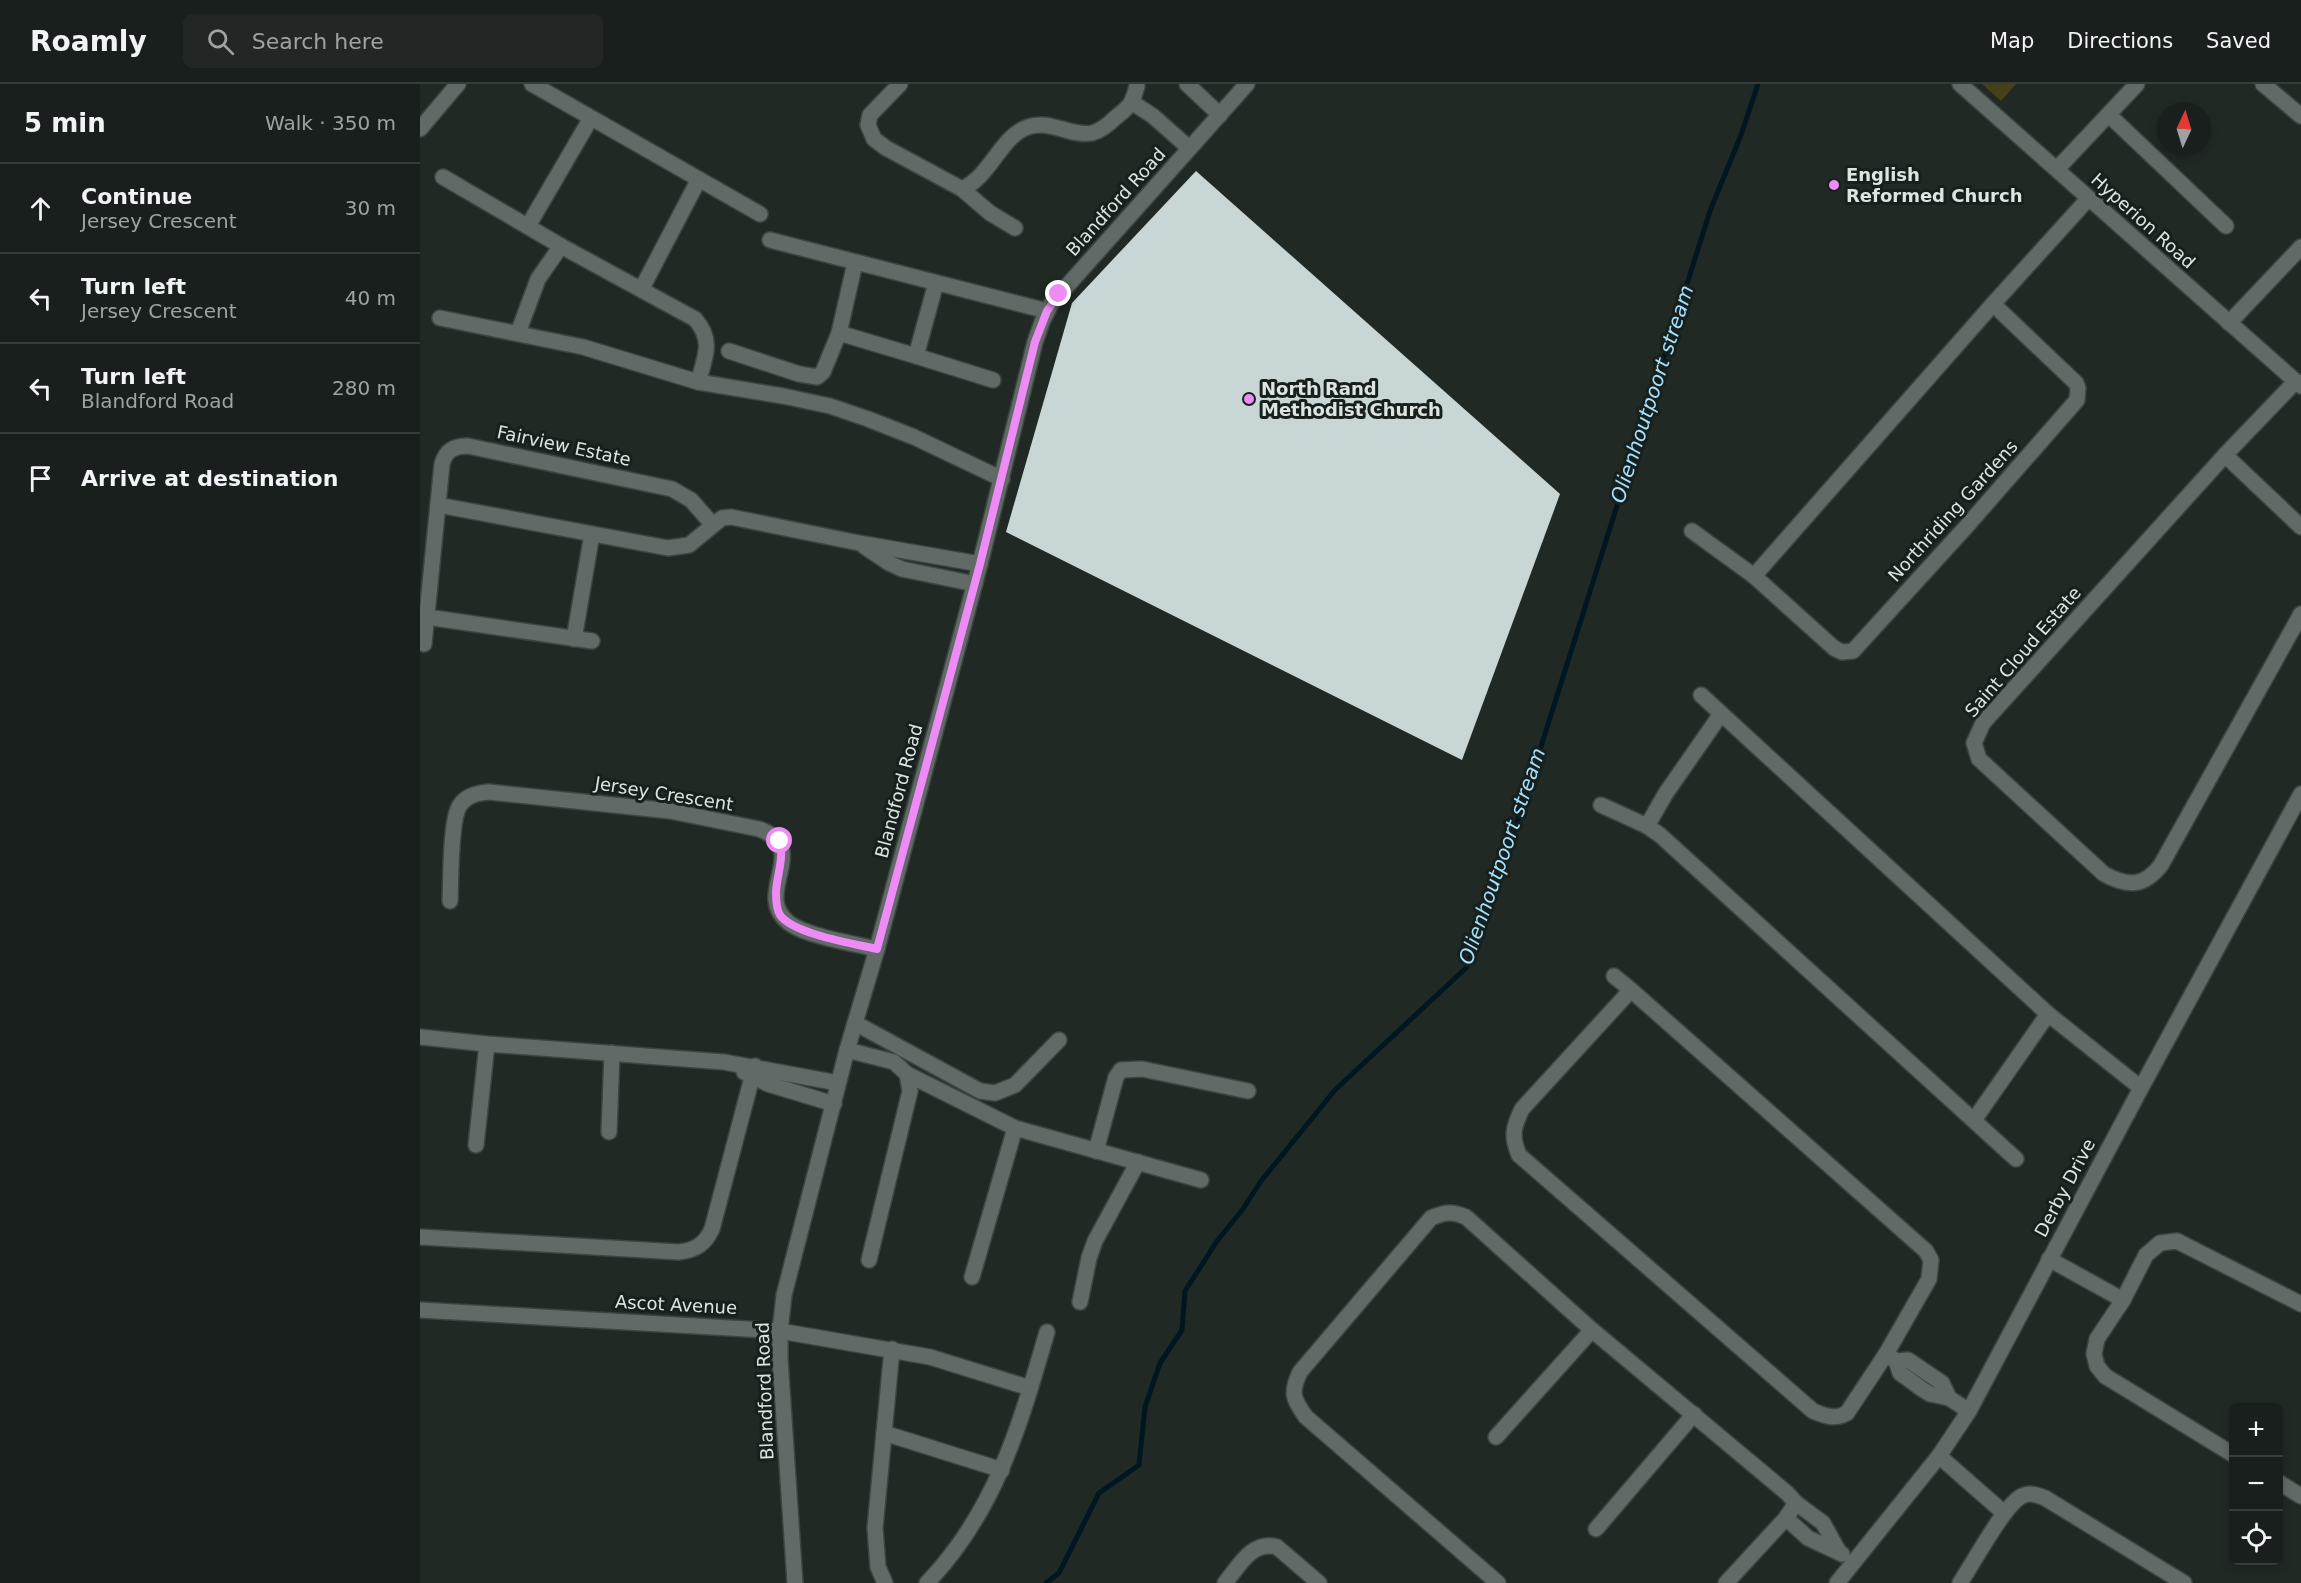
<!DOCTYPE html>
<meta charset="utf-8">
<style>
:root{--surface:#191f1c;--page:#222725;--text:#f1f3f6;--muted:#9fa2a3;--line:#373d3b}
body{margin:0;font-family:"DejaVu Sans",sans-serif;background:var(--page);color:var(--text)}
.controls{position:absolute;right:18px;bottom:18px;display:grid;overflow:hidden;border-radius:9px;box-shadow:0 3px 9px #0003}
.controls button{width:54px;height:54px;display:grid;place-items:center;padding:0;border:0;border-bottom:2px solid var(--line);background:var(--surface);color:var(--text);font:30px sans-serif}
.compass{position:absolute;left:1737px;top:18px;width:54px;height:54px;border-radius:50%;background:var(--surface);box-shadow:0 3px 9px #0003;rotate:4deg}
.stop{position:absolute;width:18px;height:18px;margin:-14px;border:4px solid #ef8bf6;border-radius:50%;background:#fff}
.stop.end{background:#ef8bf6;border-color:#fff;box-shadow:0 2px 6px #0008}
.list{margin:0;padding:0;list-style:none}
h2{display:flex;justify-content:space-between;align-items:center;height:78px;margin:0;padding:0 24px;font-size:26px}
h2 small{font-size:20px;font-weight:400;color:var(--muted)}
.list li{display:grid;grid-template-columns:39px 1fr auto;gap:18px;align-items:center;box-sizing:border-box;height:90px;padding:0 24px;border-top:2px solid var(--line)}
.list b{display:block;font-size:22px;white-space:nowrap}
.list p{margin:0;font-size:20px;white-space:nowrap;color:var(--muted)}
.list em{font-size:20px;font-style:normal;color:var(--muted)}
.icon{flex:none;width:33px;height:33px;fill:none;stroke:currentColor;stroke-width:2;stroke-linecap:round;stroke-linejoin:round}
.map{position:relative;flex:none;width:1881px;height:1499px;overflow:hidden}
header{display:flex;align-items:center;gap:36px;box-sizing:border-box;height:84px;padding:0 30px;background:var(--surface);border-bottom:2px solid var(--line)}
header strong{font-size:28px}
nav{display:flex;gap:33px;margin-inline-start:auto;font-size:21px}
.search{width:420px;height:54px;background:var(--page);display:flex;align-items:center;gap:15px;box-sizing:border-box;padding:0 21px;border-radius:9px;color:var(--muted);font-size:22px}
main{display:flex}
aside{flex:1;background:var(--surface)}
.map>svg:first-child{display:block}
.green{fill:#46401a}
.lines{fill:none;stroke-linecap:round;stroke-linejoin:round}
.stream{stroke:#001721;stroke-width:5}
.building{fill:#c9d6d6}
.minor-casing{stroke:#3d4441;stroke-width:18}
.minor{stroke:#616a66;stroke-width:15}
.route{stroke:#ef8bf6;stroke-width:8}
.poi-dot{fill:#ef8bf6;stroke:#17201c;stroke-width:2}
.labels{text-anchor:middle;stroke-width:6;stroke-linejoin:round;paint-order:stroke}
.poi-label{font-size:18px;font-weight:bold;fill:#dee4e1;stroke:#17201c;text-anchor:start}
.street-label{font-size:18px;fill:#dee4e1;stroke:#17201c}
.water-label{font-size:20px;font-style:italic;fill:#a5e2ff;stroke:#17201c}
</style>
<header>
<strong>Roamly</strong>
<div class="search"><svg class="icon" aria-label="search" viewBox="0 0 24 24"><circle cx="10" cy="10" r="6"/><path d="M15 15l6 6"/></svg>Search here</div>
<nav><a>Map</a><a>Directions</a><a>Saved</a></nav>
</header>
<main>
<aside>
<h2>5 min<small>Walk · 350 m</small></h2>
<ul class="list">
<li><svg class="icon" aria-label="ahead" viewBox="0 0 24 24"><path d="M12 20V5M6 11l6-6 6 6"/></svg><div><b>Continue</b><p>Jersey Crescent</p></div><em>30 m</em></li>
<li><svg class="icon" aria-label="left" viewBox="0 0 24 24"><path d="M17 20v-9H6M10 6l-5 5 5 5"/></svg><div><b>Turn left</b><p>Jersey Crescent</p></div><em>40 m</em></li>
<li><svg class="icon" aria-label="left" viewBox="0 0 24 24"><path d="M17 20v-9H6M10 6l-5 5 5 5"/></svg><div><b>Turn left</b><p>Blandford Road</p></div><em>280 m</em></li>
<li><svg class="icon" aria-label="arrive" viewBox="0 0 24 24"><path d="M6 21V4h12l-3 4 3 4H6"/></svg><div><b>Arrive at destination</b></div></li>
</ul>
</aside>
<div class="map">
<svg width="1881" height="1499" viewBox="0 0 1881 1499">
<rect width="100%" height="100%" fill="#212925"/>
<polygon class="green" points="1562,0 1596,0 1581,17"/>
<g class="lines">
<polyline class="stream" points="626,1499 639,1489 679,1409 719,1381 725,1323 740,1279 762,1246 765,1207 797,1157 823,1125 841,1097 915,1006 1047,883 1089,764 1290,127 1321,51 1338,0"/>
</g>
<polygon class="building" points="776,87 1140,410 1042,676 586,448 652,219"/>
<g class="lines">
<g class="minor-casing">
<g id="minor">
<polyline points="112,0 340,130"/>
<polyline points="480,0 450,31 448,41 454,55 466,64 542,105 570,129 595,144"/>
<polyline points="767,0 800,31"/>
<polyline points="1540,0 1881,302"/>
<polyline points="1843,0 1881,32"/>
<polyline points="713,19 733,32 769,64"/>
<polyline points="1689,31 1806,142"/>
<polyline points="0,45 38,0"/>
<polyline points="1637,85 1717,0"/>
<path d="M23 93 141 162 275 235C294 256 285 274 278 298"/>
<path d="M542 105C570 93 581 52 608 43 629 35 651 53 672 49 680 47 689 40 695 34 710 22 712 21 717 2"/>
<polyline points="108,142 171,34"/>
<polyline points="350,156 627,227"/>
<polyline points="435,179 419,249 496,272"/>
<polyline points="516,199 496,272 573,296"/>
<polyline points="222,204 278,97"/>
<polyline points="20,234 163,263 278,298 363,312 410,322 448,335 494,353 582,395"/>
<polyline points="1809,239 1881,163"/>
<polyline points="98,249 118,195 141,162"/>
<polyline points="309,267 379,290 397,293 403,288 419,249"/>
<path d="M1876 297 1805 371 1563 639 1554 659 1559 675 1684 790C1708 803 1724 803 1741 781L1881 530"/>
<polyline points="1805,371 1881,443"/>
<polyline points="18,421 248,464 269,461 302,434 311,433 439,459 560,480"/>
<polyline points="1272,447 1334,492 1414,564 1422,568 1433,567 1546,443 1657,316 1658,304 1656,299 1573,220"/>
<polyline points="444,462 469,479 482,485 555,500"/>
<polyline points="1334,492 1573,220 1668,115"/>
<polyline points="7,533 172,557"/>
<polyline points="154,555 172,450"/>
<path d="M4 560 22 380C26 366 34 362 48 362L252 405 271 416 293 441"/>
<polyline points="1281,611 1628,930 1721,1004"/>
<polyline points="1181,721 1227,742 1240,751 1596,1075"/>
<polyline points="1227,742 1246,709 1301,630"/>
<path d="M30 817C31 797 30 735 40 721 47 711 58 709 69 708L250 727 339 745C393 765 331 810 369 839 386 852 435 860 457 865"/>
<path d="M1194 892 1211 906 1506 1167 1511 1176 1509 1195 1466 1270 1427 1329C1415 1336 1405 1332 1393 1327L1099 1071C1091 1052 1093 1044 1102 1025L1211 906"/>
<polyline points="435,939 560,1007 575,1009 595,1001 639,956"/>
<polyline points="0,953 67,960 304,978 418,999"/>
<polyline points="427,966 474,978 487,990 490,1007 449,1176"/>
<polyline points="324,988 348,1000 414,1020"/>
<polyline points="487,990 595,1044 552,1193"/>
<polyline points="1554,1036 1628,930"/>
<polyline points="595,1044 781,1096"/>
<polyline points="189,1048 192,969"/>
<polyline points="56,1061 67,960"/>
<polyline points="676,1067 696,993 701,986 722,985 828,1007"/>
<path d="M0 1153 259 1168C276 1166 285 1160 292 1145L335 982"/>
<polyline points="1629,1175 1703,1216"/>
<polyline points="660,1218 669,1174 675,1157 718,1078"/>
<polyline points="0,1226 360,1247 510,1273 610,1304"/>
<polyline points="1466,1270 1476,1277 1480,1289 1502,1305 1510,1310 1529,1314 1549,1327"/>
<polyline points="1476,1277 1488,1276 1522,1299 1529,1314"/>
<polyline points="464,1349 582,1386"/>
<polyline points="1076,1353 1172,1246"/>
<polyline points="1814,1371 1685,1292 1677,1282 1674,1270 1677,1255 1703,1216 1726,1171 1740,1159 1757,1157 1881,1220"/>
<polyline points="1519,1372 1584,1429"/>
<polyline points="1858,1398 1881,1412"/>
<polyline points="1366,1434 1388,1454 1422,1470"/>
<polyline points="1176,1445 1274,1330"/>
<polyline points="375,1499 360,1275 360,1247 364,1211 427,966 457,865 560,480 615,258 622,238 631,220 827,0"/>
<polyline points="465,1499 458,1483 455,1444 472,1265"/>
<path d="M507 1499C576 1427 600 1341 627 1248"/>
<path d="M805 1499C819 1482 832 1456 857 1463L899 1499"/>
<path d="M1078 1499 886 1333C873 1315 870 1309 880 1288L1011 1134C1025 1128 1032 1127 1046 1133L1172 1246 1367 1409 1376 1419 1403 1439 1419 1468"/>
<polyline points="1306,1499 1366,1434 1376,1419"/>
<polyline points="1417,1499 1519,1372 1549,1327 1721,1004 1881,710"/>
<path d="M1540 1499C1553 1480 1584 1421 1602 1412 1610 1408 1617 1411 1625 1414L1764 1499"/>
</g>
</g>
<use href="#minor" class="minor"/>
</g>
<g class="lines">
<path class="route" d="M360 757C364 776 357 790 356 808 356 815 356 825 360 831 373 850 435 860 457 865L560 480 615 258 627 227 639 210"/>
</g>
<g class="poi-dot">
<circle cx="1414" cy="101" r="6"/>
<circle cx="829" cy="315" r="6"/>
</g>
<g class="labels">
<g class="poi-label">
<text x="1426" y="97">English<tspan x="1426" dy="21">Reformed Church</tspan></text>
<text x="841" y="311">North Rand<tspan x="841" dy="21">Methodist Church</tspan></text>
</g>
<g class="street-label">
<text transform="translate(696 118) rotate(-48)" y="6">Blandford Road</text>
<text transform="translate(1723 137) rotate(42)" y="6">Hyperion Road</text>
<text transform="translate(144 362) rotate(12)" y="6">Fairview Estate</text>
<text transform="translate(1533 427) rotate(-48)" y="6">Northriding Gardens</text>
<text transform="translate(1603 568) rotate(-49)" y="6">Saint Cloud Estate</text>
<text transform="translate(479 707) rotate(-75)" y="6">Blandford Road</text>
<text transform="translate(244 710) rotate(9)" y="6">Jersey Crescent</text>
<text transform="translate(1645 1104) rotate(-62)" y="6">Derby Drive</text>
<text transform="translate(256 1221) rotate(3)" y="6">Ascot Avenue</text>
<text transform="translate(345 1307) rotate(-92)" y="6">Blandford Road</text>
</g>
<g class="water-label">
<text transform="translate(1232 310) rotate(-72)" y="7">Olienhoutpoort stream</text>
<text transform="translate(1082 772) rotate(-71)" y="7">Olienhoutpoort stream</text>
</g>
</g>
</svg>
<div class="controls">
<button>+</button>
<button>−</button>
<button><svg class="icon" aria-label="locate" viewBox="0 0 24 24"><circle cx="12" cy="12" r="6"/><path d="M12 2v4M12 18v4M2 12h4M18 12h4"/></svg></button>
</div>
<svg class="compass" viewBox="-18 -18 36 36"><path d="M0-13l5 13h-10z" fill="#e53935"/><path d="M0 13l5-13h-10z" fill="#9fa2a3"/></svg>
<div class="stop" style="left:360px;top:757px"></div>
<div class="stop end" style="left:639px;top:210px"></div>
</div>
</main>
